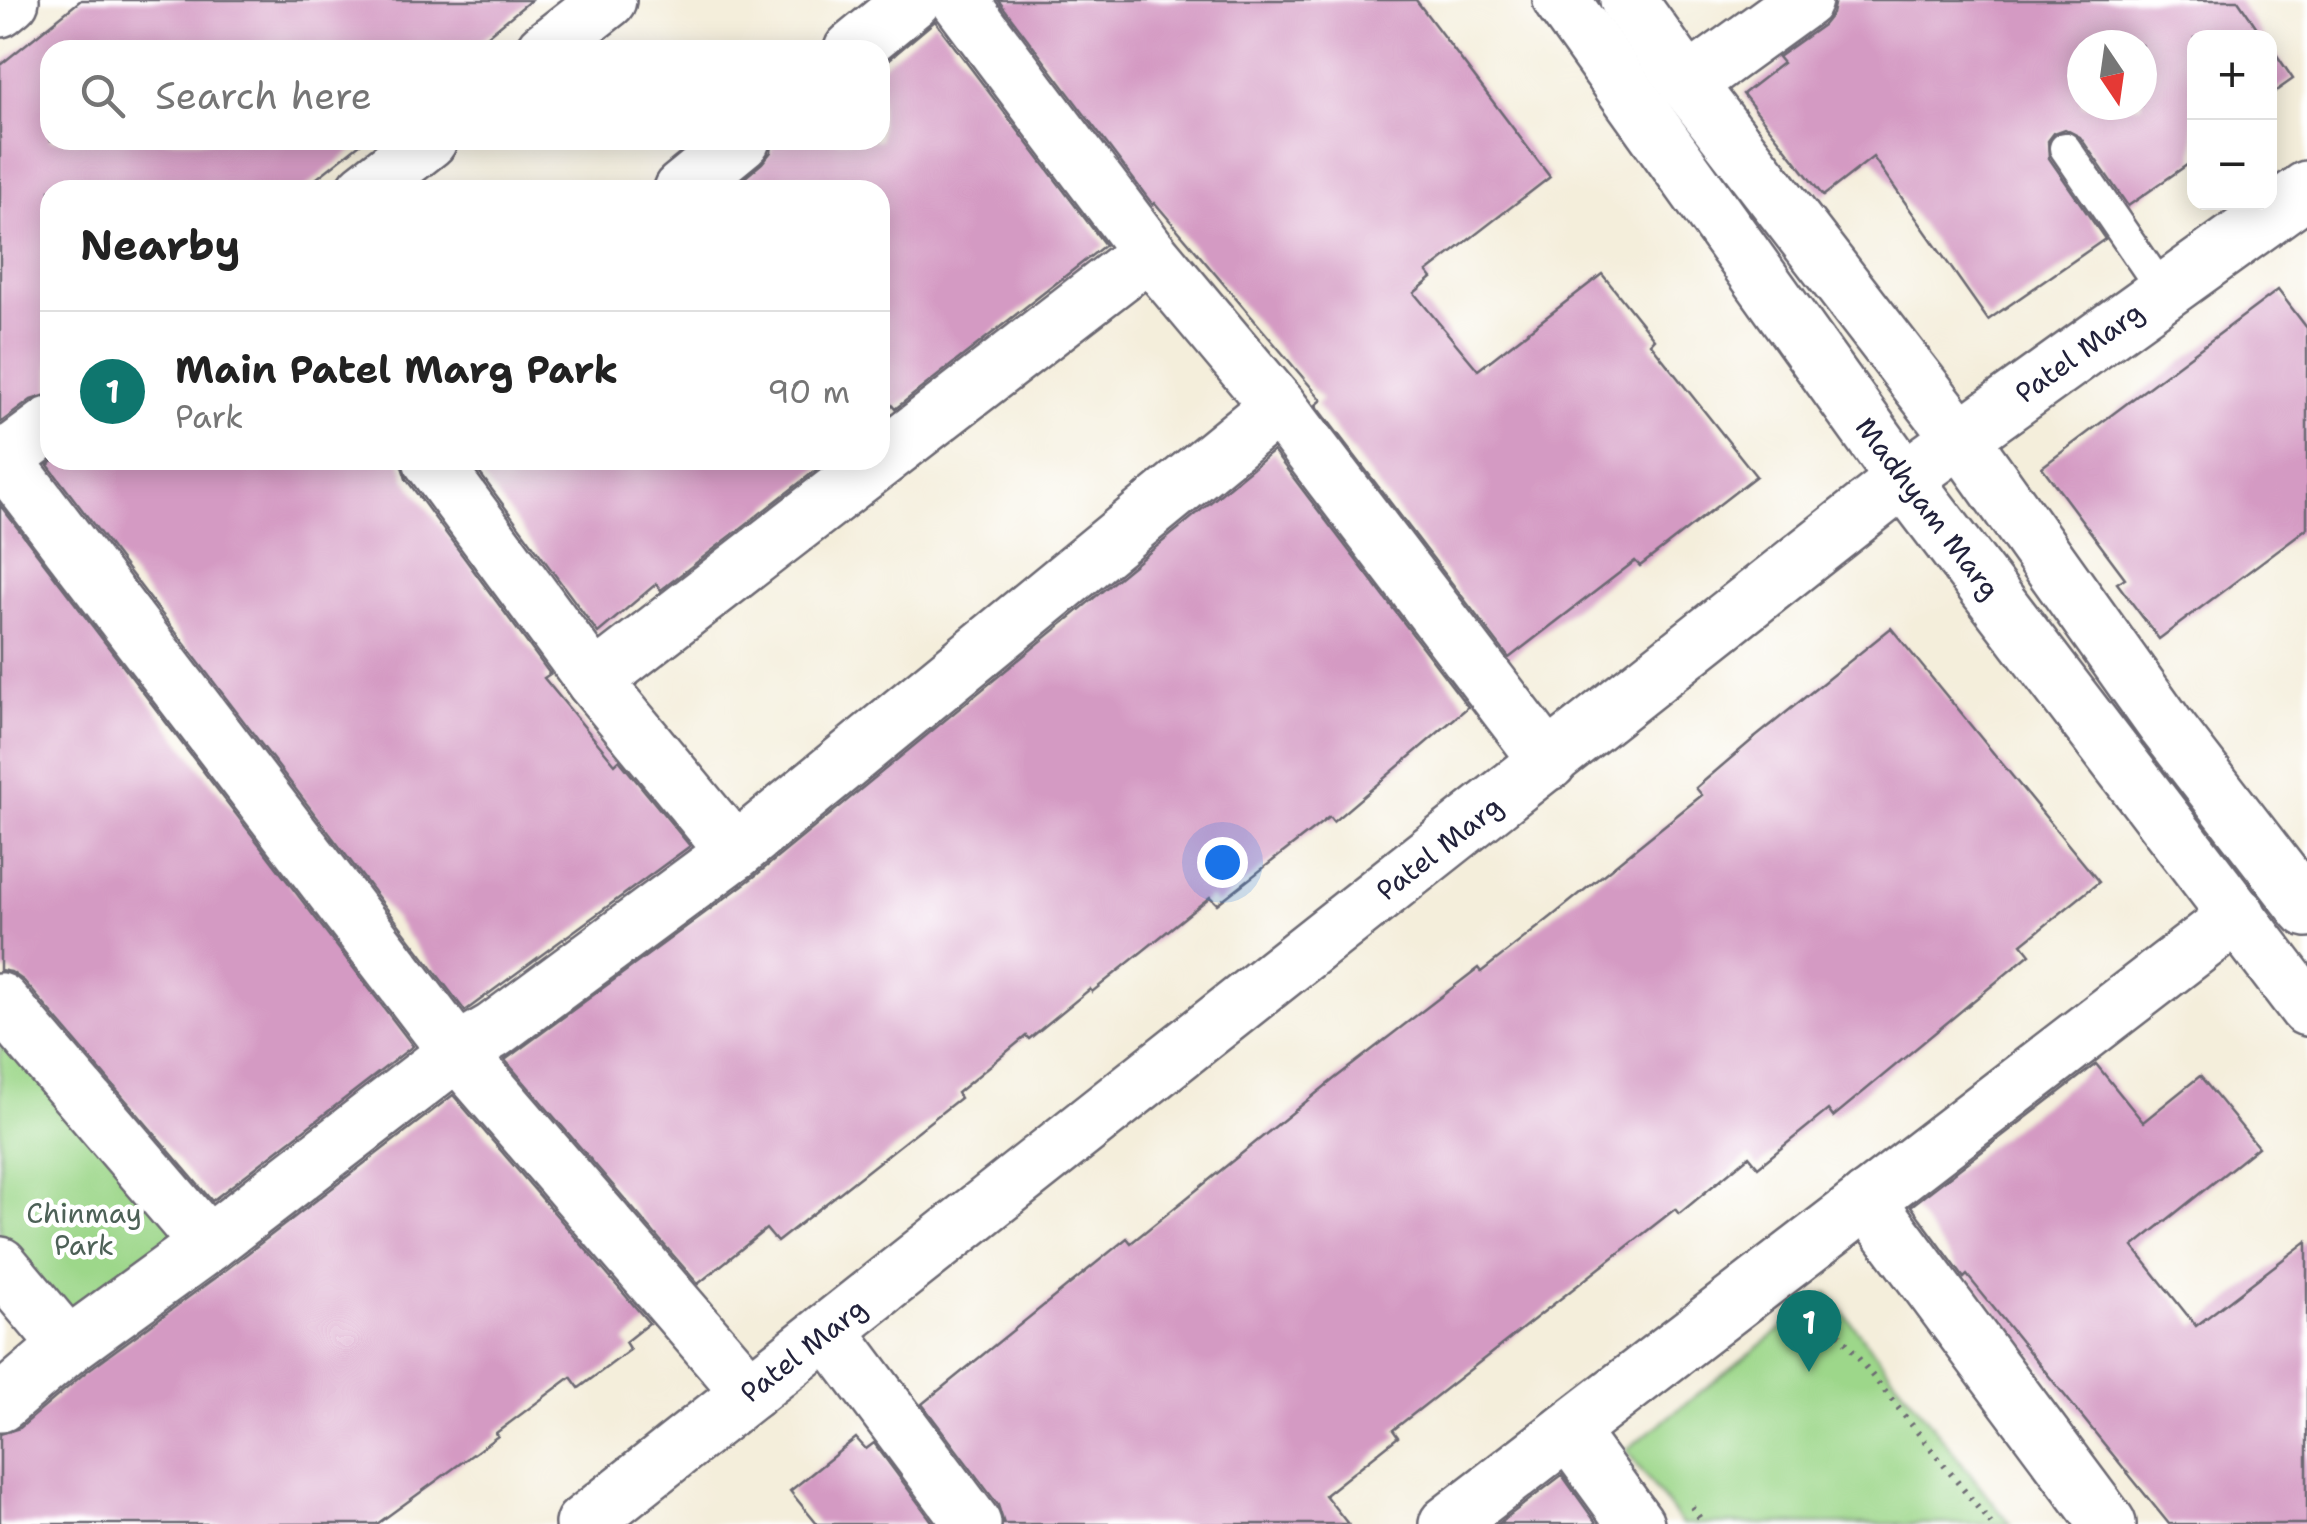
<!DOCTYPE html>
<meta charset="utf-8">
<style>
:root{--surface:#fff;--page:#f2f2f2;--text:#222;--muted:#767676;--line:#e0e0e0;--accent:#0f766e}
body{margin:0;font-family:"Shantell Sans",sans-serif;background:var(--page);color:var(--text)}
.controls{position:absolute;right:30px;top:30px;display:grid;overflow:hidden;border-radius:20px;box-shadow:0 5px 25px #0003}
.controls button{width:90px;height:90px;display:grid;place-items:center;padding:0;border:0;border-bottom:2px solid var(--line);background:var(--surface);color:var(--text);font:50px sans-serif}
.compass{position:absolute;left:2067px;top:30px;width:90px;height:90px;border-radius:50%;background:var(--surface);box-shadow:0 5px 25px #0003;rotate:167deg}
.you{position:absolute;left:1222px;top:862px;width:35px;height:35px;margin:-25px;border:8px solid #fff;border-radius:50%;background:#1a73e8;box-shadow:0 0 0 15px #1a73e833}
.badge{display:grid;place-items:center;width:65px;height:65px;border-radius:50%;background:var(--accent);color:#fff;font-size:32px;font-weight:700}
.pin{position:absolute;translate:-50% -82px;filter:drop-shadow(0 2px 5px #0008)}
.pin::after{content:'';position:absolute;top:52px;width:35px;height:30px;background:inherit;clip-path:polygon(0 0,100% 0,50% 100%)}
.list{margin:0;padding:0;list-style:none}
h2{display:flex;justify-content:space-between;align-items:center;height:130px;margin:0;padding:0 40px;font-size:42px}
h2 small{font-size:32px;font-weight:400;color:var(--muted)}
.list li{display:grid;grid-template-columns:65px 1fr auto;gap:30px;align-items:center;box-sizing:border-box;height:160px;padding:0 40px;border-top:2px solid var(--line)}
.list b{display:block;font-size:38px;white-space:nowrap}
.list p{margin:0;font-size:32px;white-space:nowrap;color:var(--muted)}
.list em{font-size:32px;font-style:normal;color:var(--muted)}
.icon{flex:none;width:55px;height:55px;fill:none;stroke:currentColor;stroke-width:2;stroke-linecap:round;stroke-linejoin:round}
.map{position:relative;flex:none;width:2307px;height:1524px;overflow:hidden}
.search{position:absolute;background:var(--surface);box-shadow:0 5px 25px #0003;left:40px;top:40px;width:850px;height:110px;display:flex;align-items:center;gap:25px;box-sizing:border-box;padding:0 35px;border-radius:30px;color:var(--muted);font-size:38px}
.panel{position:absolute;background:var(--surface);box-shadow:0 5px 25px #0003;left:40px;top:180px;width:850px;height:290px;border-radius:30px}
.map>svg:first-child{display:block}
.green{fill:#9dd78a;stroke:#607c62;stroke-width:2.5}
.building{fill:#d49ac3;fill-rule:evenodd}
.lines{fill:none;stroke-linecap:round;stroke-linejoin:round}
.service-casing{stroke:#6c6973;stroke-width:35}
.minor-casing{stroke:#6c6973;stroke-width:60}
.tertiary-casing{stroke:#6c6973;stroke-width:60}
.path{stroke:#6c6973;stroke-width:6;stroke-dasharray:2.5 8;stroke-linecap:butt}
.service{stroke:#fff;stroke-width:30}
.minor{stroke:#fff;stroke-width:55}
.tertiary{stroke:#fff;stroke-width:55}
.labels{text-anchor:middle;stroke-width:9;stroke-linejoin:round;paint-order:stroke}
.street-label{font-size:28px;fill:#22223b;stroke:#fff}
.park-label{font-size:28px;fill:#4d6157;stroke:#fff}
</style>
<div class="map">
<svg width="2307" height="1524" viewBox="0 0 2307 1524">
<rect width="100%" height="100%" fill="#fff"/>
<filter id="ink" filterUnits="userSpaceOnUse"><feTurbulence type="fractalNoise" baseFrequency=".01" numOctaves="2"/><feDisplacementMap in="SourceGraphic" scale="20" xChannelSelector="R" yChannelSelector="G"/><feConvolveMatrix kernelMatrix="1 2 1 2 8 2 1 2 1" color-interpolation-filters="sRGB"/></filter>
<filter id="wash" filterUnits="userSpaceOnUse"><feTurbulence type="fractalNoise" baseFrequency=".0048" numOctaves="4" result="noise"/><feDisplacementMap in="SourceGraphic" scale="40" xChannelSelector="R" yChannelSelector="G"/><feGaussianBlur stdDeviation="2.25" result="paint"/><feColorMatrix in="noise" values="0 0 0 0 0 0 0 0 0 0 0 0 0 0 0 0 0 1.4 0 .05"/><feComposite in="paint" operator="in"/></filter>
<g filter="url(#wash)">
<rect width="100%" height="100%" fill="#f4eedb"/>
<g class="green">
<polygon points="0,1001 208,1244 68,1346 0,1265"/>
<polygon points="1828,1293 2010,1524 1682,1524 1626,1450"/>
</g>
<g id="blocks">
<g class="building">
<polygon points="81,0 531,0 470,50 50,50 50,140 365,140 302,190 50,190 50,394 31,400 0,423 0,65"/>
<polygon points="998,0 1416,0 1550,177 1427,272 1432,278 1414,293 1478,370 1602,274 1654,339 1650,343 1756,476 1640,566 1635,561 1509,658 1316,405 1322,400 1155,203 1153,205"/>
<path d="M1835 0H2238L2264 38H2194V160L2128 206 2080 137 2065 129 2054 133 2048 141 2049 158 2105 239 1988 320 1873 157 1823 196 1743 94 1783 63 1778 57 1823 25 1832 14ZM2082 45H2142V105H2082Z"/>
<polygon points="935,21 1105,245 895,409 880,391 880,190 730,190 762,163 771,152 773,140 880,140 880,67"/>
<polygon points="2270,45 2293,79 2270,95"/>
<polygon points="2278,290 2307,328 2307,528 2159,639 2117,583 2125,578 2042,467"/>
<polygon points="1273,451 1468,707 1333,822 1329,817 1217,904 1210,897 1092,992 1090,989 1029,1039 1026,1036 957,1093 960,1098 777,1242 766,1229 698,1284 505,1060 755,876"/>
<polygon points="55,460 400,460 406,479 550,674 544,678 615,764 619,760 690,846 465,1011 48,465"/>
<polygon points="470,460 829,460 661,590 656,584 598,633"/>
<polygon points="0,505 413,1046 212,1201 24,981 11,972 0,970"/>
<polygon points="1891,628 2099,882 2022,944 2030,954 1833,1117 1828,1110 1758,1167 1749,1156 1679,1214 1675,1209 1393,1430 1398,1437 1325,1495 1348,1524 1004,1524 998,1505 922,1404 1127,1238 1131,1243 1334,1079 1478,968 1481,972 1551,917 1702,795 1696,788 1752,740"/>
<polygon points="2096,1064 2143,1122 2200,1076 2258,1147 2133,1247 2196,1326 2307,1241 2307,1524 2169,1524 1967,1275 1964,1278 1911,1206"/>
<polygon points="453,1095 649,1323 625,1342 630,1350 579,1388 571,1377 496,1433 498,1436 377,1524 0,1524 0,1434 20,1428 87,1371 227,1269"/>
<polygon points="856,1438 866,1449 874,1443 934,1524 817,1524 790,1491"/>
<polygon points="1562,1475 1597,1524 1498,1524"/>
</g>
</g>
</g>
<g filter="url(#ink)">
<use href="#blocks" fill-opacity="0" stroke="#6c6973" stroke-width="2.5"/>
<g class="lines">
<g class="service-casing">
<polyline id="service" points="2065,148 2163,291"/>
</g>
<g class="minor-casing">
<g id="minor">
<polyline points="959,0 1149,252 1278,406 1549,762"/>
<polyline points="0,9 11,0"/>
<polyline points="544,50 608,0"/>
<polyline points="852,50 913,0"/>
<polyline points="1688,84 1804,0"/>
<polyline points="365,190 429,140"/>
<polyline points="681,190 742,140"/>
<polyline points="0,454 457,1052 750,1392"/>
<polyline points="4,459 50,425"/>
<polyline points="431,460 594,681 735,852 1278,406"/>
<polyline points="594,681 1149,252"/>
<polyline points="0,1001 208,1244"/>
<polyline points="1867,1200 2108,1524"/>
<polyline points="0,1265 68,1346"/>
<polyline points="828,1330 973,1524"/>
<polyline points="0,1404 68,1346 208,1244 457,1052 493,1031 735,852"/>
<polyline points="1568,1431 1636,1524"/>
<polyline points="1447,1524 2238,915"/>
</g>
</g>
<g class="tertiary-casing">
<g id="tertiary">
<polyline points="1561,0 1904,479 2307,1008"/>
<polyline points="1628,0 1688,84 1960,437 2166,726 2307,909"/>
<polyline points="583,1524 1904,479 2307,189"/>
</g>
</g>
<g class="path">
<polyline points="1819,1309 1991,1524"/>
<polyline points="1692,1507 1704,1524"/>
</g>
<use href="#service" class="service"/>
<use href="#minor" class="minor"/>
<use href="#tertiary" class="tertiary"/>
</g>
</g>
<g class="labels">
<g class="street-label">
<text transform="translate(2079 352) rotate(-36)" y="10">Patel Marg</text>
<text transform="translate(1928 508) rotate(53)" y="10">Madhyam Marg</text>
<text transform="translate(1439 848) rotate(-38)" y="10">Patel Marg</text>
<text transform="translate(803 1350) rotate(-38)" y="10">Patel Marg</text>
</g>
<g class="park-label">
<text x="84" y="1223">Chinmay<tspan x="84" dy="32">Park</tspan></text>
</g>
</g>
</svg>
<div class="controls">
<button>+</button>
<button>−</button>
</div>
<svg class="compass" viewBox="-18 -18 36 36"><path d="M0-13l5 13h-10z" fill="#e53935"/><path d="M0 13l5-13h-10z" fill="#767676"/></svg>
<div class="you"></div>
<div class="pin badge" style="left:1809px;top:1372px">1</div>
<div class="search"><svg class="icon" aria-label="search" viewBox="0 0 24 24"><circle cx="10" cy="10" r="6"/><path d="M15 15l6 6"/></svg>Search here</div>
<section class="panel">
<h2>Nearby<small></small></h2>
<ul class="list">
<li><span class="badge">1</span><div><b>Main Patel Marg Park</b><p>Park</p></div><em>90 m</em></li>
</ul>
</section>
</div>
